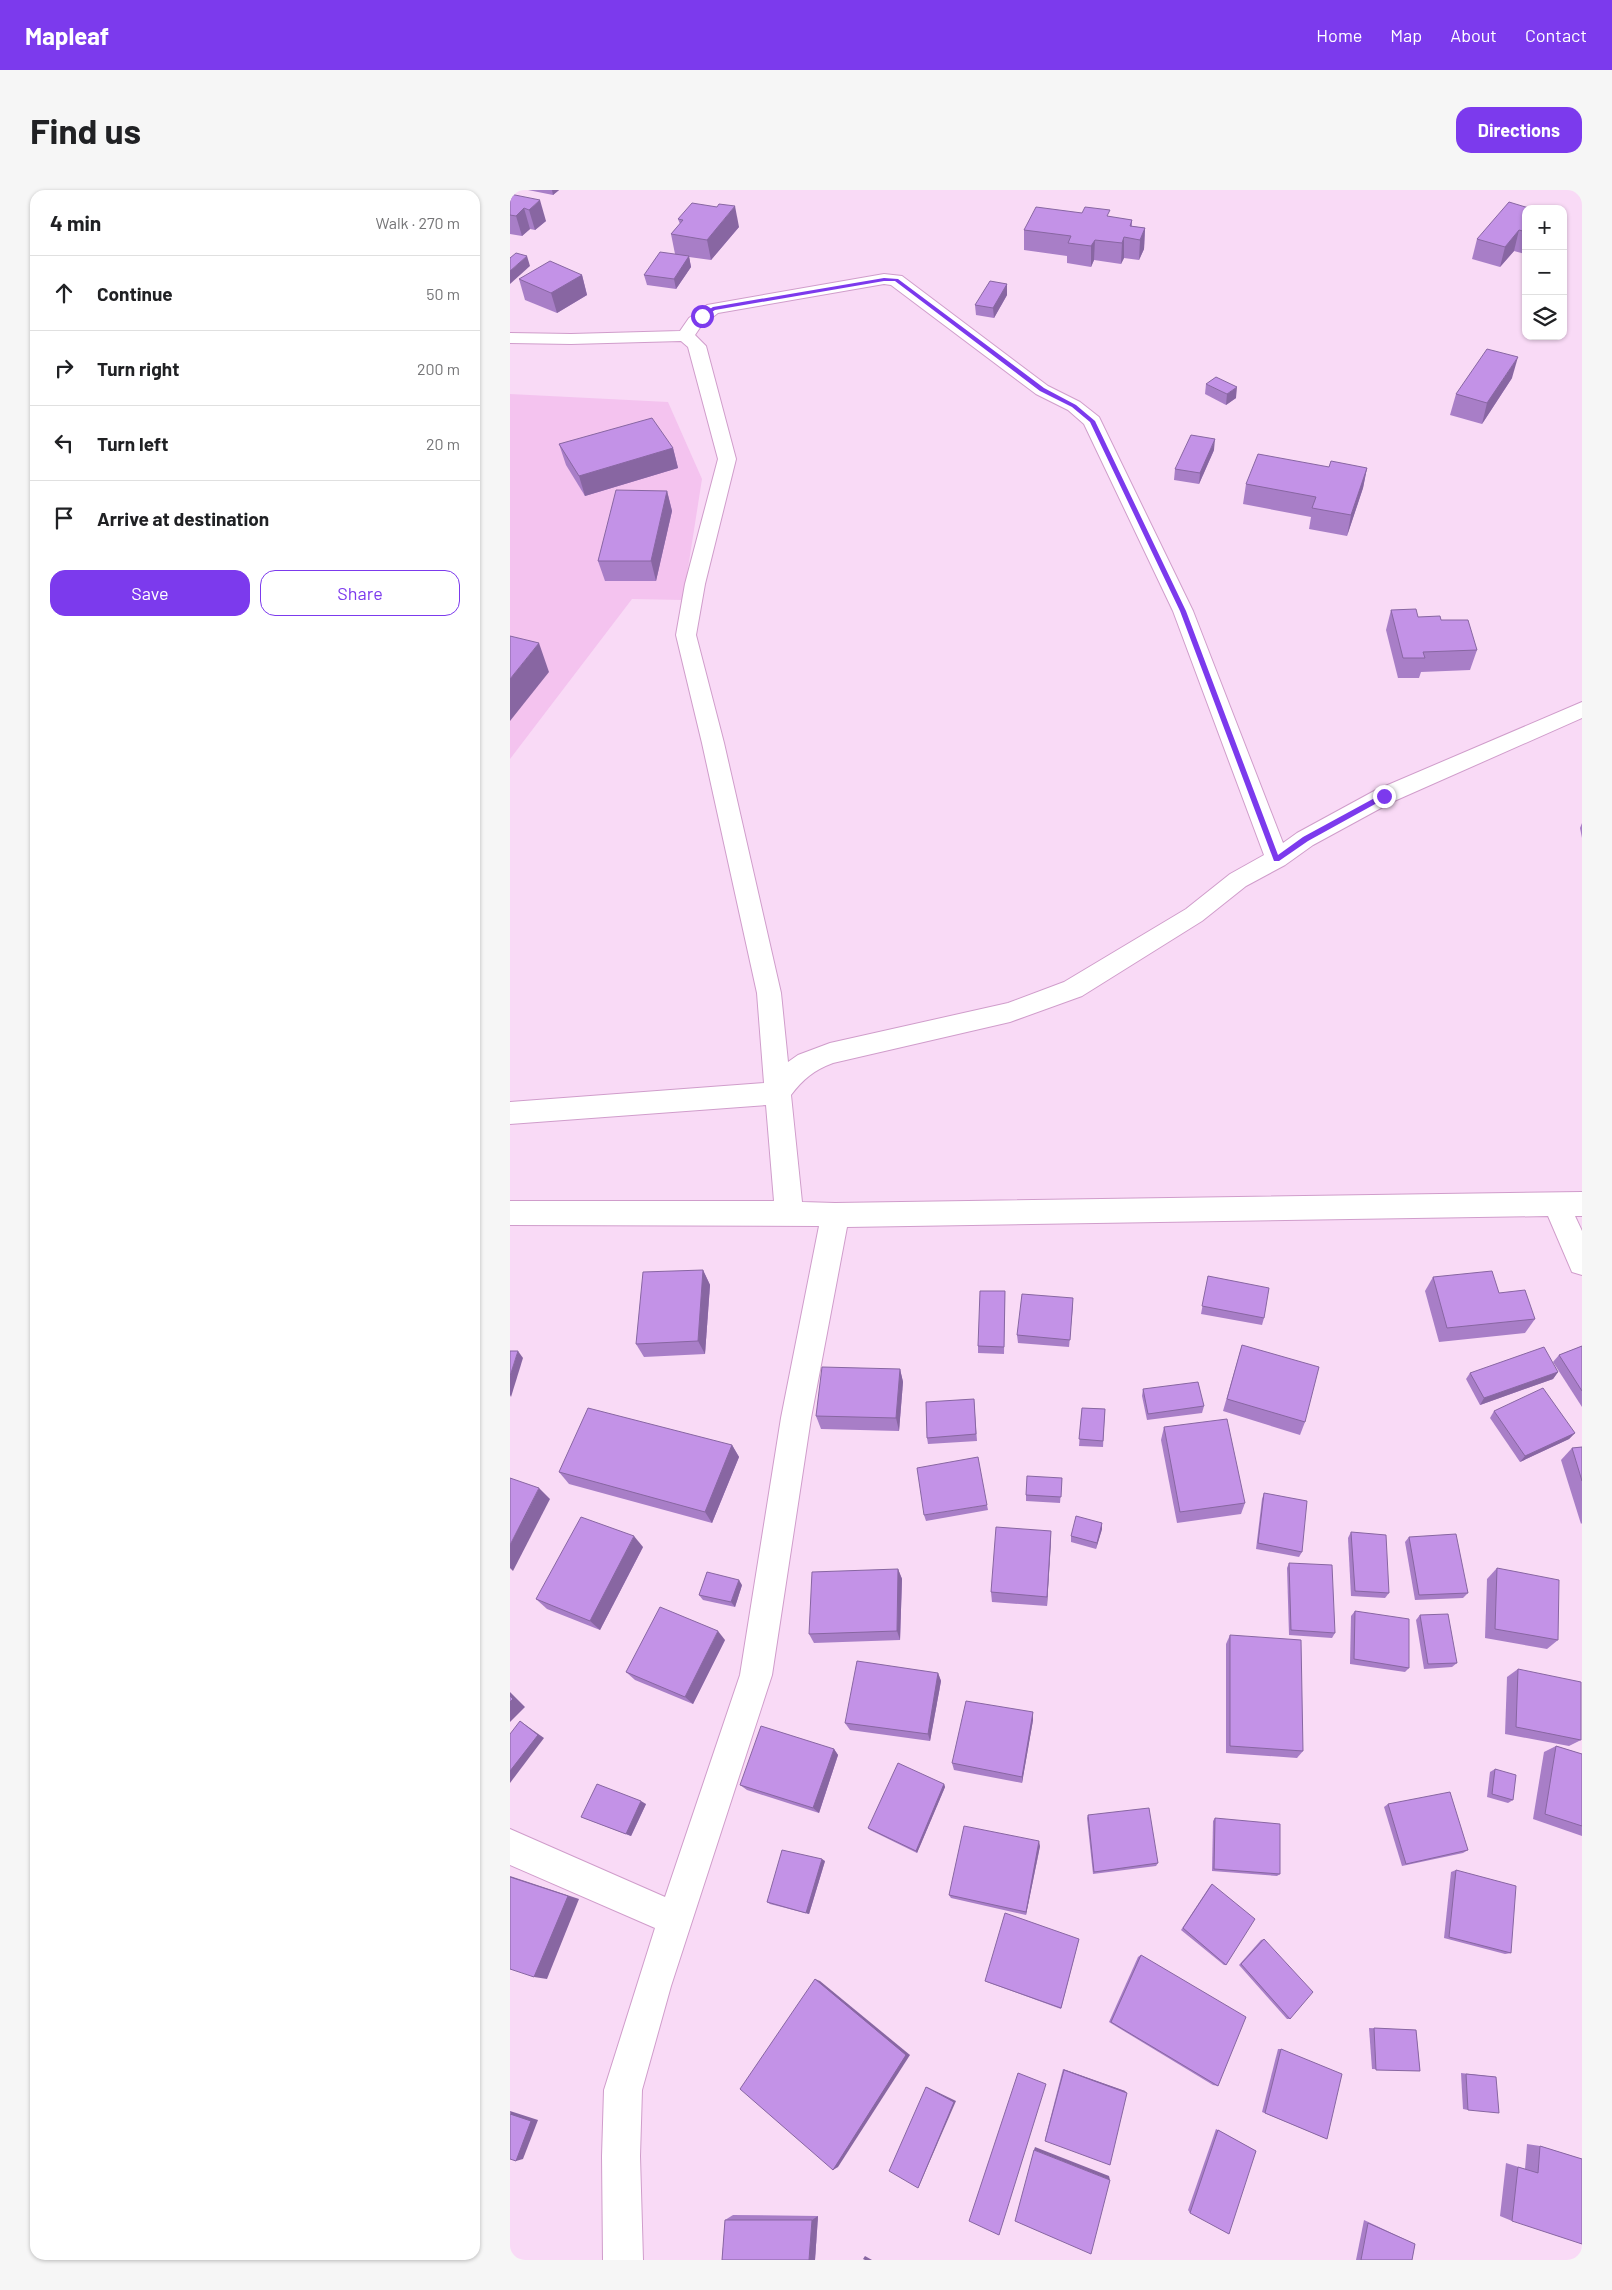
<!DOCTYPE html>
<meta charset="utf-8">
<style>
:root{--surface:#fff;--page:#f6f6f6;--text:#202124;--muted:#757577;--line:#e0e0e0;--accent:#7c3aed}
body{margin:0;font-family:Barlow,sans-serif;background:var(--page);color:var(--text)}
.controls{position:absolute;right:15px;top:15px;display:grid;overflow:hidden;border-radius:10px;box-shadow:0 1px 4px #0004}
.controls button{width:45px;height:45px;display:grid;place-items:center;padding:0;border:0;border-bottom:1px solid var(--line);background:var(--surface);color:var(--text);font:25px sans-serif}
.stop{position:absolute;width:15px;height:15px;margin:-11px;border:4px solid #7c3aed;border-radius:50%;background:#fff}
.stop.end{background:#7c3aed;border-color:#fff;box-shadow:0 1px 5px #0008}
.list{margin:0;padding:0;list-style:none}
h2{display:flex;justify-content:space-between;align-items:center;height:65px;margin:0;padding:0 20px;font-size:21px}
h2 small{font-size:16px;font-weight:400;color:var(--muted)}
.list li{display:grid;grid-template-columns:32px 1fr auto;gap:15px;align-items:center;box-sizing:border-box;height:75px;padding:0 20px;border-top:1px solid var(--line)}
.list b{display:block;font-size:19px;white-space:nowrap}
.list em{font-size:16px;font-style:normal;color:var(--muted)}
.actions{display:flex;gap:10px;padding:15px 20px}
.actions a{flex:1;padding:11px 0;border:1px solid var(--accent);border-radius:15px;text-align:center;font-size:18px;color:var(--accent)}
.actions .main{background:var(--accent);color:#fff}
.icon{flex:none;width:28px;height:28px;fill:none;stroke:currentColor;stroke-width:2;stroke-linecap:round;stroke-linejoin:round}
.map{position:relative;flex:none;width:1072px;height:2070px;overflow:hidden;border-radius:15px}
header{display:flex;align-items:center;gap:30px;box-sizing:border-box;height:70px;padding:0 25px;background:var(--accent);color:#fff}
header strong{font-size:24px}
nav{display:flex;gap:28px;margin-inline-start:auto;font-size:18px}
.intro{display:flex;align-items:center;justify-content:space-between;box-sizing:border-box;height:120px;padding:0 30px}
h1{margin:0;font-size:35px}
.button{padding:12px 22px;border-radius:15px;background:var(--accent);color:#fff;font-size:18px;font-weight:700}
main{display:flex;gap:30px;padding:0 30px}
aside{flex:1;background:var(--surface);border-radius:15px;box-shadow:0 1px 4px #0004}
.map>svg:first-child{display:block}
.green{fill:#f4c3ef}
.lines{fill:none;stroke-linecap:round;stroke-linejoin:round}
.street-casing{stroke:#d09dcb;stroke-width:2}
.street{fill:#fff;fill-rule:evenodd}
.wall{fill:#a87ec7}
.shaded-wall{fill:#8866a2}
.building{fill:#c392e7;stroke:#8866a2}
.route{fill:#7c3aed}
</style>
<header>
<strong>Mapleaf</strong>
<nav><a>Home</a><a>Map</a><a>About</a><a>Contact</a></nav>
</header>
<div class="intro"><h1>Find us</h1><a class="button">Directions</a></div>
<main>
<aside>
<h2>4 min<small>Walk · 270 m</small></h2>
<ul class="list">
<li><svg class="icon" aria-label="ahead" viewBox="0 0 24 24"><path d="M12 20V5M6 11l6-6 6 6"/></svg><div><b>Continue</b></div><em>50 m</em></li>
<li><svg class="icon" aria-label="right" viewBox="0 0 24 24"><path d="M7 20v-9h11M14 6l5 5-5 5"/></svg><div><b>Turn right</b></div><em>200 m</em></li>
<li><svg class="icon" aria-label="left" viewBox="0 0 24 24"><path d="M17 20v-9H6M10 6l-5 5 5 5"/></svg><div><b>Turn left</b></div><em>20 m</em></li>
<li><svg class="icon" aria-label="arrive" viewBox="0 0 24 24"><path d="M6 21V4h12l-3 4 3 4H6"/></svg><div><b>Arrive at destination</b></div></li>
</ul>
<div class="actions"><a class="main">Save</a><a>Share</a></div>
</aside>
<div class="map">
<svg width="1072" height="2070" viewBox="0 0 1072 2070">
<rect width="100%" height="100%" fill="#f9daf6"/>
<polygon class="green" points="0,204 158,212 192,289 173,410 122,409 0,569"/>
<g class="lines">
<g class="street-casing">
<path id="street" d="M374 84 392 86 538 196 570 212 589 227 683 421 773 653 787 643 866 600 1072 512V528L882 612 803 655 775 675 736 696 692 731 572 806 500 832 323 873C304 880 293 889 281 905L292 1012 325 1013 1072 1002V1026H1065L1072 1041V1085L1062 1082 1038 1026 337 1037 301 1228 262 1485 161 1796 132 1900 130 1966 133 2070H93L92 1966 94 1900 145 1738 0 1675V1639L155 1707 230 1485 271 1228 309 1036 0 1035V1011H264L256 915 0 934V912L254 893 247 803 192 553 166 445 175 394 208 269 178 157 171 151 61 154 0 153V143L61 144 170 141 179 128 197 115ZM374 94 381 95 526 204 558 220 574 234 663 421 754 665 720 684 676 719 554 792 498 813 320 853 288 865 278 872 271 803 214 553 186 445 195 394 226 269 196 156 185 145 191 136 208 123Z"/>
</g>
<use href="#street" class="street"/>
</g>
<g class="wall">
<polygon points="18,0 49,0 43,5"/>
<polygon points="0,4 36,31 25,40 20,39 12,46 0,44"/>
<polygon points="1016,19 1016,62 1015,64 1004,61 990,77 962,69 967,49"/>
<polygon points="600,27 622,30 622,36 635,38 634,59 629,70 614,68 611,74 584,70 581,77 557,73 557,66 514,60 514,40"/>
<polygon points="168,29 229,37 201,70 179,67 181,77 166,99 137,95 134,85 165,64 161,44 170,34"/>
<polygon points="72,85 77,105 47,123 15,110 9,89"/>
<polygon points="497,94 497,105 484,128 466,125 465,115"/>
<polygon points="1002,188 972,234 940,225 946,204"/>
<polygon points="696,194 726,208 716,215 695,204"/>
<polygon points="49,254 163,258 168,278 75,306 56,275"/>
<polygon points="704,260 689,294 664,290 665,279"/>
<polygon points="819,277 857,278 853,298 837,346 799,339 801,327 733,314 736,294"/>
<polygon points="157,301 162,321 146,391 95,391 88,371"/>
<polygon points="881,420 908,427 967,460 960,480 911,482 909,488 888,488 876,440"/>
<polygon points="1072,633 1072,648 1070,638"/>
<polygon points="193,1080 200,1095 195,1164 134,1167 126,1154"/>
<polygon points="698,1086 754,1128 752,1135 691,1124"/>
<polygon points="923,1087 989,1103 1025,1129 1015,1143 929,1152 915,1101"/>
<polygon points="495,1101 494,1164 468,1163 468,1156"/>
<polygon points="563,1116 559,1157 508,1153 507,1145"/>
<polygon points="732,1155 795,1232 790,1245 713,1221"/>
<polygon points="1072,1156 1072,1217 1043,1172 1049,1165"/>
<polygon points="390,1179 393,1192 389,1241 311,1239 306,1226"/>
<polygon points="1048,1182 1043,1189 970,1215 956,1189 960,1183"/>
<polygon points="633,1199 694,1216 692,1223 637,1230 632,1206"/>
<polygon points="464,1209 467,1251 418,1254 417,1248"/>
<polygon points="572,1218 595,1219 593,1257 569,1256"/>
<polygon points="984,1221 1065,1243 1059,1249 1010,1272 980,1228"/>
<polygon points="654,1237 735,1313 731,1324 667,1333 651,1250"/>
<polygon points="222,1255 229,1267 202,1333 59,1294 49,1282"/>
<polygon points="1072,1257 1072,1333 1071,1334 1051,1270 1062,1258"/>
<polygon points="552,1288 550,1313 516,1311 516,1305"/>
<polygon points="754,1303 792,1362 789,1367 746,1359 752,1309"/>
<polygon points="477,1315 478,1320 416,1331 414,1325"/>
<polygon points="592,1333 592,1339 586,1359 561,1352 561,1346"/>
<polygon points="541,1341 537,1416 482,1412 481,1402"/>
<polygon points="841,1342 879,1403 875,1408 841,1406 838,1348"/>
<polygon points="899,1347 958,1403 953,1408 905,1410 895,1352"/>
<polygon points="133,1357 90,1440 37,1419 26,1409"/>
<polygon points="779,1373 825,1443 822,1448 779,1445 777,1378"/>
<polygon points="987,1378 1048,1450 1037,1459 975,1448 977,1389"/>
<polygon points="388,1379 392,1389 390,1450 304,1453 299,1444"/>
<polygon points="232,1395 225,1417 193,1410 189,1405"/>
<polygon points="845,1421 899,1478 895,1482 840,1474 841,1426"/>
<polygon points="910,1425 947,1473 942,1477 914,1479 906,1430"/>
<polygon points="720,1445 793,1561 787,1568 716,1563 716,1454"/>
<polygon points="215,1450 183,1514 125,1490 116,1482"/>
<polygon points="1008,1479 1071,1550 1059,1556 995,1544 997,1487"/>
<polygon points="428,1483 431,1491 420,1551 340,1540 335,1533"/>
<polygon points="523,1522 523,1530 512,1593 444,1580 442,1573"/>
<polygon points="1046,1556 1072,1564 1072,1646 1023,1629 1034,1562"/>
<polygon points="324,1559 328,1565 309,1623 237,1600 230,1595"/>
<polygon points="985,1579 1003,1610 998,1613 977,1607 980,1582"/>
<polygon points="434,1594 435,1597 407,1663 360,1640 358,1638"/>
<polygon points="136,1614 121,1646 71,1627"/>
<polygon points="878,1614 958,1660 953,1663 892,1676 874,1617"/>
<polygon points="578,1625 648,1673 646,1676 583,1684 577,1628"/>
<polygon points="705,1628 770,1684 767,1686 702,1681 703,1631"/>
<polygon points="530,1656 516,1725 441,1708 439,1705"/>
<polygon points="315,1671 299,1724 260,1714 257,1712"/>
<polygon points="946,1680 1001,1763 995,1764 934,1748 941,1682"/>
<polygon points="702,1694 716,1775 714,1775 671,1740 700,1696"/>
<polygon points="569,1749 551,1819 477,1792 475,1791"/>
<polygon points="754,1749 780,1829 777,1829 729,1775 751,1750"/>
<polygon points="631,1765 708,1896 703,1895 599,1832 628,1767"/>
<polygon points="859,1838 906,1840 910,1881 862,1879"/>
<polygon points="768,1859 771,1859 817,1949 752,1922"/>
<polygon points="553,1879 615,1901 535,1951 535,1949"/>
<polygon points="951,1883 986,1887 958,1920 953,1919"/>
<polygon points="706,1939 746,1961 680,2023 678,2020"/>
<polygon points="1017,1954 1030,1956 1072,1969 1002,2031 990,2026 996,1973 1015,1979"/>
<polygon points="223,2025 308,2026 305,2070 212,2070 215,2030"/>
<polygon points="854,2030 905,2054 902,2070 846,2070"/>
</g>
<g class="shaded-wall">
<polygon points="42,0 49,0 43,5"/>
<polygon points="30,10 36,31 25,40 19,20"/>
<polygon points="225,16 229,37 201,70 197,50"/>
<polygon points="14,18 20,39 12,46 6,26"/>
<polygon points="635,38 634,59 629,70 630,50"/>
<polygon points="1009,40 1004,61 990,77 995,57"/>
<polygon points="614,47 614,68 611,74 612,53"/>
<polygon points="585,50 584,70 581,77 581,56"/>
<polygon points="17,66 20,76 0,94 0,81"/>
<polygon points="179,66 181,77 166,99 164,89"/>
<polygon points="72,85 77,105 47,123 41,103"/>
<polygon points="497,94 497,105 484,128 483,118"/>
<polygon points="1008,167 1002,188 972,234 977,213"/>
<polygon points="727,197 726,208 716,215 717,204"/>
<polygon points="705,249 704,260 689,294 690,283"/>
<polygon points="163,258 168,278 75,306 69,286"/>
<polygon points="857,278 853,298 837,346 841,325"/>
<polygon points="157,301 162,321 146,391 141,371"/>
<polygon points="29,453 39,482 0,531 0,489"/>
<polygon points="193,1080 200,1095 195,1164 188,1151"/>
<polygon points="8,1161 13,1168 1,1207 0,1205 0,1186"/>
<polygon points="390,1179 393,1192 389,1241 386,1228"/>
<polygon points="1048,1182 1043,1189 970,1215 974,1208"/>
<polygon points="1065,1243 1059,1249 1010,1272 1015,1266"/>
<polygon points="222,1255 229,1267 202,1333 195,1322"/>
<polygon points="29,1298 40,1309 3,1381 0,1378 0,1355"/>
<polygon points="592,1333 592,1339 586,1359 587,1353"/>
<polygon points="541,1341 541,1352 537,1416 537,1407"/>
<polygon points="124,1346 133,1357 90,1440 80,1431"/>
<polygon points="388,1379 392,1389 390,1450 387,1441"/>
<polygon points="229,1390 232,1395 225,1417 221,1412"/>
<polygon points="208,1441 215,1450 183,1514 175,1507"/>
<polygon points="428,1483 431,1491 420,1551 418,1544"/>
<polygon points="0,1502 15,1517 0,1532"/>
<polygon points="523,1522 523,1530 512,1593 512,1587"/>
<polygon points="10,1531 34,1548 0,1593 0,1581"/>
<polygon points="324,1559 328,1565 309,1623 303,1618"/>
<polygon points="434,1594 435,1597 407,1663 406,1661"/>
<polygon points="131,1611 136,1614 121,1646 116,1644"/>
<polygon points="529,1651 530,1656 516,1725 516,1722"/>
<polygon points="312,1669 315,1671 299,1724 296,1723"/>
<polygon points="0,1686 69,1709 37,1789 24,1787"/>
<polygon points="305,1789 310,1791 400,1865 328,1977 323,1980"/>
<polygon points="553,1879 615,1901 617,1903 554,1880"/>
<polygon points="416,1897 417,1897 446,1911 409,1996 408,1998"/>
<polygon points="0,1921 28,1930 13,1969 6,1971"/>
<polygon points="525,1957 599,1986 600,1990 524,1960"/>
<polygon points="308,2026 305,2070 299,2070 302,2030"/>
<polygon points="355,2066 362,2070 355,2070 353,2069"/>
</g>
<g class="building">
<polygon points="0,4 30,10 19,20 14,18 6,26 0,25"/>
<polygon points="999,12 1022,19 1016,19 1015,34 1016,34 1016,42 1009,40 995,57 967,49"/>
<polygon points="182,13 207,17 209,14 225,16 197,50 161,44 173,30 168,29"/>
<polygon points="526,17 572,23 575,17 600,20 597,26 622,30 620,36 635,38 630,50 614,47 612,53 585,50 581,56 558,53 561,46 514,40"/>
<polygon points="150,62 179,66 164,89 134,85"/>
<polygon points="6,63 17,66 0,81 0,68"/>
<polygon points="40,71 72,85 41,103 9,89"/>
<polygon points="480,91 497,94 483,118 465,115"/>
<polygon points="977,159 1008,167 977,213 946,204"/>
<polygon points="706,187 727,197 717,204 696,194"/>
<polygon points="142,228 163,258 69,286 49,254"/>
<polygon points="681,245 705,249 690,283 665,279"/>
<polygon points="748,264 819,277 821,271 857,278 841,325 802,318 806,307 736,294"/>
<polygon points="106,300 157,301 141,371 88,371"/>
<polygon points="906,419 908,427 930,426 931,430 958,430 967,460 913,462 915,468 893,468 881,420"/>
<polygon points="0,446 29,453 0,489"/>
<polygon points="193,1080 188,1151 126,1154 133,1082"/>
<polygon points="982,1081 989,1103 1015,1100 1025,1129 937,1138 923,1087"/>
<polygon points="698,1086 759,1098 754,1128 692,1116"/>
<polygon points="470,1101 495,1101 494,1157 468,1156"/>
<polygon points="512,1104 563,1108 560,1150 507,1145"/>
<polygon points="732,1155 809,1177 795,1232 717,1209"/>
<polygon points="1072,1156 1072,1201 1049,1165"/>
<polygon points="1034,1157 1048,1182 974,1208 960,1183"/>
<polygon points="0,1161 8,1161 0,1186"/>
<polygon points="312,1177 390,1179 386,1228 306,1226"/>
<polygon points="688,1192 694,1216 638,1224 633,1199"/>
<polygon points="1033,1198 1065,1243 1015,1266 984,1221"/>
<polygon points="464,1209 466,1244 417,1248 416,1212"/>
<polygon points="78,1218 222,1255 195,1322 49,1282"/>
<polygon points="572,1218 595,1219 593,1251 569,1249"/>
<polygon points="717,1229 735,1313 670,1322 654,1237"/>
<polygon points="1072,1257 1072,1291 1062,1258"/>
<polygon points="468,1267 477,1315 414,1325 407,1278"/>
<polygon points="517,1286 552,1288 551,1307 516,1305"/>
<polygon points="0,1288 29,1298 0,1355"/>
<polygon points="754,1303 797,1311 792,1362 748,1353"/>
<polygon points="566,1326 592,1333 587,1353 561,1346"/>
<polygon points="71,1327 124,1346 80,1431 26,1409"/>
<polygon points="486,1337 541,1341 537,1407 481,1402"/>
<polygon points="841,1342 876,1345 879,1403 845,1401"/>
<polygon points="946,1344 958,1403 909,1405 899,1347"/>
<polygon points="779,1373 822,1375 825,1443 781,1440"/>
<polygon points="987,1378 1049,1390 1048,1450 985,1439"/>
<polygon points="388,1379 387,1441 299,1444 302,1382"/>
<polygon points="197,1382 229,1390 221,1412 189,1405"/>
<polygon points="150,1417 208,1441 175,1507 116,1482"/>
<polygon points="845,1421 899,1429 899,1478 844,1469"/>
<polygon points="938,1424 947,1473 918,1474 910,1425"/>
<polygon points="720,1445 791,1450 793,1561 720,1556"/>
<polygon points="347,1471 428,1483 418,1544 335,1533"/>
<polygon points="1008,1479 1071,1492 1071,1550 1006,1537"/>
<polygon points="0,1506 3,1509 0,1512"/>
<polygon points="456,1511 523,1522 512,1587 442,1573"/>
<polygon points="10,1531 28,1545 0,1581 0,1544"/>
<polygon points="251,1536 324,1559 303,1618 230,1595"/>
<polygon points="1046,1556 1072,1564 1072,1636 1035,1624"/>
<polygon points="388,1573 434,1594 406,1661 358,1638"/>
<polygon points="985,1579 1006,1585 1003,1610 982,1604"/>
<polygon points="87,1594 131,1611 116,1644 71,1627"/>
<polygon points="940,1602 958,1660 896,1674 878,1614"/>
<polygon points="639,1618 648,1673 584,1682 578,1625"/>
<polygon points="705,1628 770,1634 770,1684 704,1679"/>
<polygon points="454,1636 529,1651 516,1722 439,1705"/>
<polygon points="272,1660 312,1669 296,1723 257,1712"/>
<polygon points="946,1680 1006,1696 1001,1763 939,1747"/>
<polygon points="0,1687 58,1706 24,1787 0,1779"/>
<polygon points="702,1694 745,1729 716,1775 673,1738"/>
<polygon points="495,1723 569,1749 551,1818 475,1791"/>
<polygon points="754,1749 803,1802 780,1829 731,1774"/>
<polygon points="631,1765 736,1827 708,1896 601,1832"/>
<polygon points="305,1789 396,1865 323,1980 230,1899"/>
<polygon points="864,1838 906,1840 910,1881 866,1880"/>
<polygon points="771,1859 832,1884 817,1949 755,1923"/>
<polygon points="554,1880 617,1903 600,1975 535,1951"/>
<polygon points="508,1883 536,1894 489,2045 459,2031"/>
<polygon points="956,1884 986,1887 989,1923 958,1920"/>
<polygon points="416,1897 444,1912 408,1998 379,1981"/>
<polygon points="0,1924 21,1931 6,1971 0,1969"/>
<polygon points="708,1940 746,1961 719,2044 680,2023"/>
<polygon points="1030,1956 1072,1969 1072,2054 1002,2031 1008,1977 1028,1983"/>
<polygon points="524,1960 600,1990 581,2064 505,2031"/>
<polygon points="215,2030 302,2030 299,2070 212,2070"/>
<polygon points="858,2033 905,2054 902,2070 851,2070"/>
</g>
<polygon class="route" points="374,88 388,89 534,198 566,215 585,231 676,421 768,665 793,647 872,604 876,604 876,608 798,651 769,671 764,671 670,421 580,232 562,217 530,201 385,91 374,91 205,120 194,127 189,126 203,117"/>
</svg>
<div class="controls">
<button>+</button>
<button>−</button>
<button><svg class="icon" aria-label="layers" viewBox="0 0 24 24"><path d="M12 4l9 5-9 5-9-5zM3 14l9 5 9-5"/></svg></button>
</div>
<div class="stop" style="left:192px;top:126px"></div>
<div class="stop end" style="left:874px;top:606px"></div>
</div>
</main>
